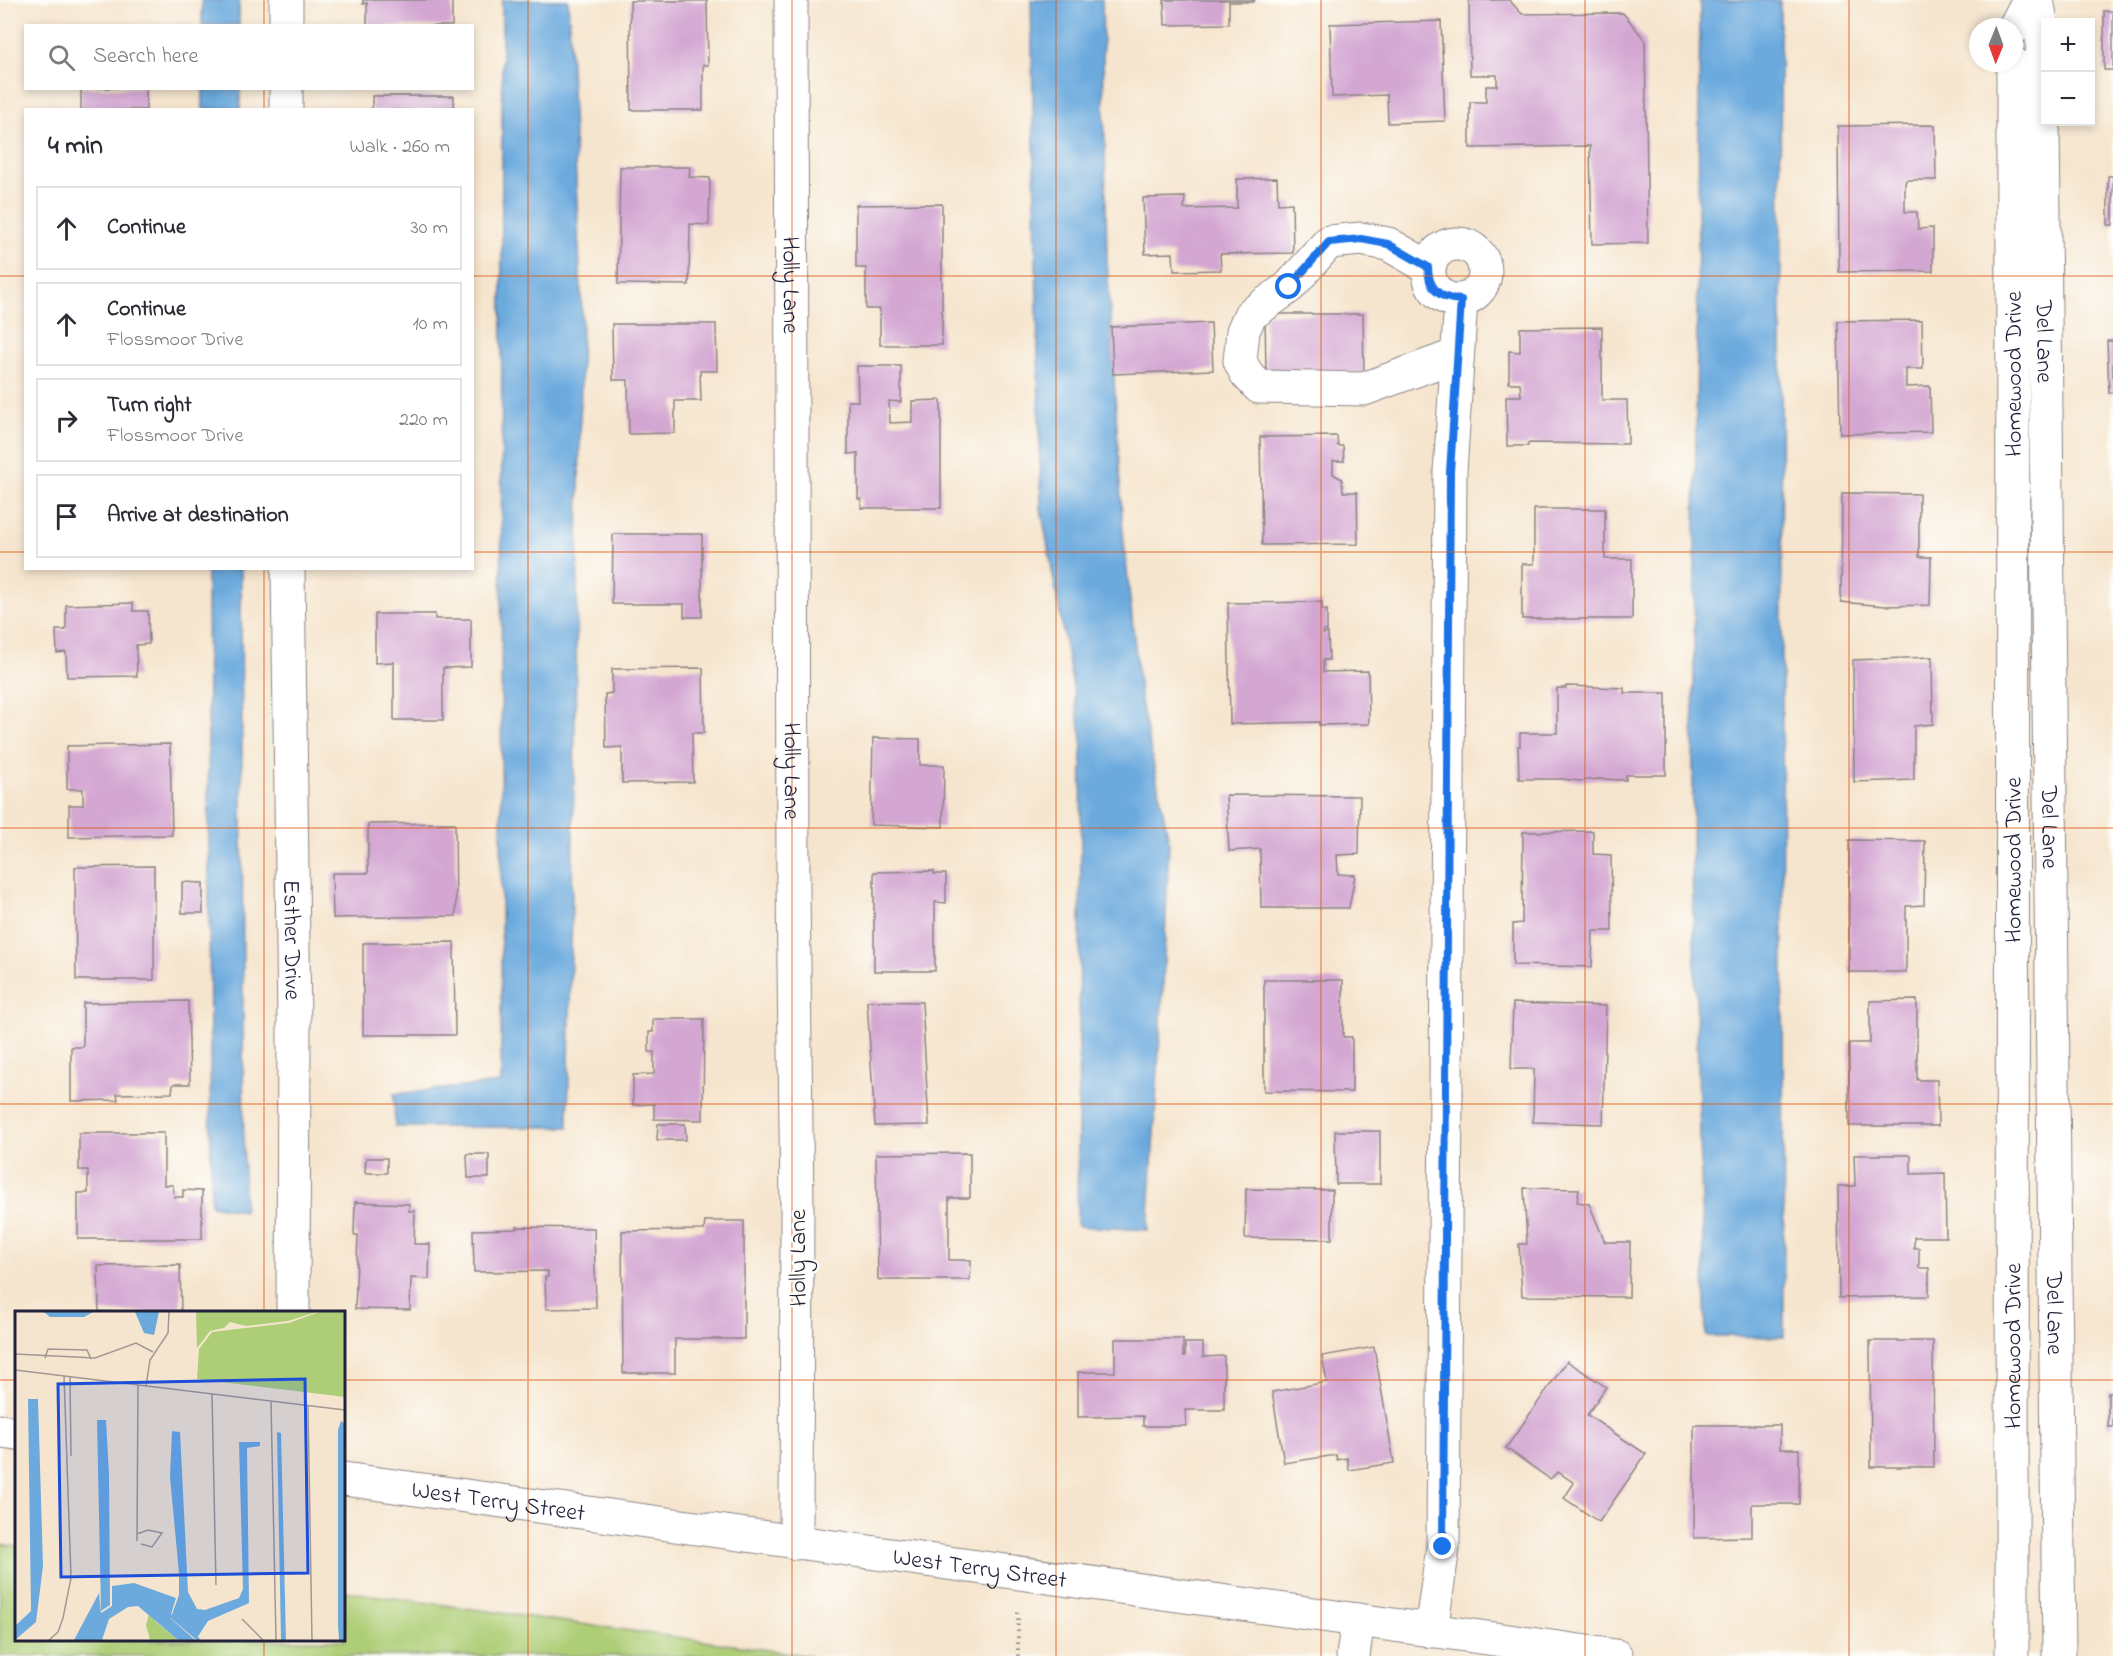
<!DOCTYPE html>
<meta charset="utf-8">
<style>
:root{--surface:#fff;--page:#f2f2f3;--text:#2b2b33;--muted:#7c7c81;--line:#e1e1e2}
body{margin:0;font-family:"Indie Flower",sans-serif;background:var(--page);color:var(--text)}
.controls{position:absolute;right:18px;top:18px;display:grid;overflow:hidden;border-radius:0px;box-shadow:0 3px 9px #0003}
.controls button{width:54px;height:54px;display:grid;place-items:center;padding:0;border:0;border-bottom:2px solid var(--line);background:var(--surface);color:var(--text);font:30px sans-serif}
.compass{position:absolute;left:1969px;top:18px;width:54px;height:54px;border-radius:50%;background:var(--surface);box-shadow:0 3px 9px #0003;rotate:181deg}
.stop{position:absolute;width:18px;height:18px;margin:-14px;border:4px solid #1a73e8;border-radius:50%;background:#fff}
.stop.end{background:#1a73e8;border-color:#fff;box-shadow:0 2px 6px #0008}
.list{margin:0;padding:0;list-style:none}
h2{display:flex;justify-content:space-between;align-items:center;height:78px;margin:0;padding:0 24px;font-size:26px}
h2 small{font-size:20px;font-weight:400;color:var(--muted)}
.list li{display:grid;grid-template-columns:39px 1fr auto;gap:18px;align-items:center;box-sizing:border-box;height:84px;margin:0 12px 12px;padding:0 12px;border:2px solid var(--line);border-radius:0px}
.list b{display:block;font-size:22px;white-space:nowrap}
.list p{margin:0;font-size:20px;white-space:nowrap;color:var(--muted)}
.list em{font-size:20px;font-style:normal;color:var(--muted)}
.icon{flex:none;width:33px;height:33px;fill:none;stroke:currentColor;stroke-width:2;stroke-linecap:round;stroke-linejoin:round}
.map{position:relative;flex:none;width:2113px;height:1656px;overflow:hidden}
.search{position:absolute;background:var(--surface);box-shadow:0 3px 9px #0003;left:24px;top:24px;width:450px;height:66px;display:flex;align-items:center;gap:15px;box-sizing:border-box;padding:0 21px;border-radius:0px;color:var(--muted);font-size:22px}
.panel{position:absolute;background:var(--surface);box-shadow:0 3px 9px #0003;left:24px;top:108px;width:450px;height:462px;border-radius:0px}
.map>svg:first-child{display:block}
.green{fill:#adce76;stroke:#687858;stroke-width:1.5}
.water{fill:#6caade;stroke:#47668c;stroke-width:1.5}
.building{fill:#d4a7d3}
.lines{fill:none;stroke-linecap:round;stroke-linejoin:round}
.minor-casing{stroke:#8c8484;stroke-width:35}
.path{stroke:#8c8484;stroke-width:4;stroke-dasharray:1.5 4.5;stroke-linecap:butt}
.minor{stroke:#fff;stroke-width:33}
.route{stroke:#1a73e8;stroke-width:8}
.grid{fill:none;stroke:#de560e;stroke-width:1.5;stroke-opacity:0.55}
.labels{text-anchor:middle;stroke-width:5;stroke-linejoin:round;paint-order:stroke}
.street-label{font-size:24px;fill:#22223b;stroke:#fdfcf7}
.inset-river{fill:none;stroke:#6caade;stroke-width:3}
.inset-road{fill:none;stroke:#a19793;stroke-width:1.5}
.view{fill:#1d4ed8;fill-opacity:0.15;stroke:#1d4ed8;stroke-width:3}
.inset-edge{fill:none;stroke:#22223b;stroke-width:3}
</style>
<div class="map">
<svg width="2113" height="1656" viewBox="0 0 2113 1656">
<rect width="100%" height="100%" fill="#fdfcf7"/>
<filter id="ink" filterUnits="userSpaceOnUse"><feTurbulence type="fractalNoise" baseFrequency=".0167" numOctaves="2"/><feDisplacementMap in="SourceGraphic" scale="12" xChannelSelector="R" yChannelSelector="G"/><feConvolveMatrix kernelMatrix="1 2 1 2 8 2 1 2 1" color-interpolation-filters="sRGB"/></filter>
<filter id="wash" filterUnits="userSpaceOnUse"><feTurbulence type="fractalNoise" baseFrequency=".008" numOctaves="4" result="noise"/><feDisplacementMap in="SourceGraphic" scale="24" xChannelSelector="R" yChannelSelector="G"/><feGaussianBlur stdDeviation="1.35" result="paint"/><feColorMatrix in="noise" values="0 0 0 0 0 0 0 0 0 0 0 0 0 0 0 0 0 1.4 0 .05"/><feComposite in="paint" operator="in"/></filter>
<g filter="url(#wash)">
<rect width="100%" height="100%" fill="#f6e5ce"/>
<polygon class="green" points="0,1544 16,1546 16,1640 344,1640 344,1591 811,1656 0,1656"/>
<g class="water">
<rect x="202" y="0" width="37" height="25"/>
<polygon points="502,0 568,0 582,316 568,1127 395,1127 394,1094 501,1083"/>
<polygon points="1031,0 1102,0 1107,259 1123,533 1141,702 1169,841 1163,986 1148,1230 1077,1226 1082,738 1041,508"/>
<polygon points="1700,0 1780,0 1784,1337 1706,1336 1692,869"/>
<rect x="203" y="89" width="37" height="20"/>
<polygon points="207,569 241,569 244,1211 211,1205"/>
</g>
<g id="blocks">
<g class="building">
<polygon points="363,0 452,0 452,26 367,26 367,3 363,4"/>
<polygon points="1164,0 1255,0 1253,2 1229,2 1229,24 1165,25"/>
<polygon points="1469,0 1509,0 1522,14 1623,13 1645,40 1648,243 1592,244 1590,146 1470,148 1470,102 1486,102 1486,86 1497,86 1497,75 1470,75"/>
<polygon points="630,1 707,1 708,65 703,65 703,110 631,110"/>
<rect x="2104" y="11" width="9" height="59"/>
<polygon points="1441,21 1445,121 1388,123 1387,95 1332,97 1330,24"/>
<rect x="81" y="88" width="65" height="22"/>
<rect x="372" y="96" width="82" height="14"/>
<polygon points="1935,125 1936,180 1906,180 1905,184 1905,212 1917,212 1918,229 1933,228 1933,271 1839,272 1838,126"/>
<polygon points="620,167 690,167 689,177 710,178 709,225 690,224 689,285 618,284"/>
<rect x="2108" y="176" width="5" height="49"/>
<polygon points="1277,178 1278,204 1292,203 1293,253 1220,254 1221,270 1174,271 1173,253 1145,254 1143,198 1185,197 1184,209 1237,208 1237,179"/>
<polygon points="942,204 942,345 880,345 880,309 866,309 866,268 856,268 856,205"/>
<polygon points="1265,314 1363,314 1364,373 1266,374"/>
<polygon points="1922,320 1923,369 1906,369 1906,387 1930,386 1931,432 1840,434 1838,321"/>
<polygon points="1211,323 1213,370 1113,374 1111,327"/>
<polygon points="612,324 716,324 717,371 700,371 701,401 675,401 675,433 629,434 628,380 613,380"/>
<polygon points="1602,327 1602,400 1627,400 1628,444 1528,443 1528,446 1507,446 1506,396 1521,396 1520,383 1509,383 1509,351 1520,352 1520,328"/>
<polygon points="2107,341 2113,341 2113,393 2109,393"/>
<polygon points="857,366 901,366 901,402 889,401 890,423 912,422 912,401 941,400 941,508 861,508 861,499 858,499 858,453 848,454 848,401 858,401"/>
<polygon points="1337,436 1338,446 1343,446 1344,461 1333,461 1333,474 1342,479 1343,492 1357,492 1358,544 1262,545 1260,437"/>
<polygon points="1842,493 1919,494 1919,557 1931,557 1930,605 1885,606 1841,602"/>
<polygon points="1534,509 1605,509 1605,559 1632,559 1632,619 1522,619 1522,564 1534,564"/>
<polygon points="613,534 702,534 702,617 684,617 684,604 612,604"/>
<polygon points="1322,602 1322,610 1327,610 1327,631 1323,631 1323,634 1328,633 1329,660 1323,660 1323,672 1368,671 1369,724 1319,725 1319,722 1230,724 1228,603"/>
<polygon points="133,603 133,611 148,611 149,644 136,645 137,676 67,677 66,652 57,653 56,630 66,630 66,605"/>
<polygon points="375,614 435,614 435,619 471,619 471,667 443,668 443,720 394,720 394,662 375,663"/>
<polygon points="1932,657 1933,724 1914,726 1914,780 1854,782 1853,660"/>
<polygon points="703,668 704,733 692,733 693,782 622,783 622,747 606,748 605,694 612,693 612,669"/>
<polygon points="1566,686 1624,688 1624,693 1666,693 1666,775 1626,775 1626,780 1598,779 1580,781 1562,779 1519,779 1518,746 1520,746 1520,733 1557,733 1557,688 1566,688"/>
<polygon points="873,738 920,739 920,765 944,765 943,827 871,825"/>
<polygon points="170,744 172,835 69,837 69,805 83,805 83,789 67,789 67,746"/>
<polygon points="1226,795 1360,796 1359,854 1337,855 1338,874 1355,875 1349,908 1261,908 1260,849 1229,851"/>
<polygon points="455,823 456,916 333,918 332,873 368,873 368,824"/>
<polygon points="1593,831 1593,854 1611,855 1612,931 1593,931 1592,967 1513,965 1513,924 1522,923 1523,832"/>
<polygon points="1849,840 1925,841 1924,905 1906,906 1906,972 1849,972"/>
<polygon points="154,866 154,980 76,980 75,867"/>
<polygon points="934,871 934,874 946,874 946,903 935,902 935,971 874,971 874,872"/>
<polygon points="182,882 203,883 203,913 182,913"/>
<polygon points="454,942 455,1035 363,1035 363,943"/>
<polygon points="1264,980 1343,980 1343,1037 1352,1037 1352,1092 1264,1091"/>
<polygon points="1917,1000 1917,1080 1937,1080 1938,1126 1849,1126 1849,1043 1870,1043 1870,1001"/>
<polygon points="188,1001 190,1084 173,1084 172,1093 117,1094 118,1100 71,1101 71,1047 83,1047 83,1003"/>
<polygon points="867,1001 922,1002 929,1125 875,1126"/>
<polygon points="1513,1003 1606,1006 1603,1124 1533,1122 1534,1069 1511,1069"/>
<polygon points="653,1019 704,1019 703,1120 654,1119 654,1104 633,1105 633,1075 654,1074 654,1052 649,1052 649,1032 653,1032"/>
<polygon points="658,1124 685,1124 686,1140 657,1140"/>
<polygon points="1335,1131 1380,1131 1380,1184 1336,1184"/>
<polygon points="79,1133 164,1133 164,1185 173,1185 174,1197 183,1197 183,1190 202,1191 202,1239 78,1239 78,1193 88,1193 88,1170 79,1170"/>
<polygon points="970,1153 970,1198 949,1198 949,1260 971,1260 970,1280 878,1280 876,1154"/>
<polygon points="467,1154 489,1154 489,1178 468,1178"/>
<polygon points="1854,1155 1911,1155 1911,1174 1945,1173 1946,1237 1914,1237 1914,1248 1919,1248 1919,1268 1929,1268 1929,1296 1839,1298 1838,1186 1855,1186"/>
<polygon points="366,1158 387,1158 387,1173 365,1173"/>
<polygon points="1524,1188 1579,1189 1577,1202 1589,1204 1605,1242 1630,1242 1629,1297 1522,1296 1519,1244 1527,1244"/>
<polygon points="1246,1189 1332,1190 1332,1239 1245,1238"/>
<polygon points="355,1202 409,1204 409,1211 415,1211 414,1244 430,1244 429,1279 411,1278 410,1310 355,1309 358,1235 354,1235"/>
<polygon points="705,1221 744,1221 744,1339 675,1339 675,1373 623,1373 622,1231 704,1230"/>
<polygon points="517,1227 594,1228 596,1308 546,1309 545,1277 548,1277 548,1271 474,1272 473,1230 517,1229"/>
<polygon points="180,1265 181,1312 99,1312 98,1266"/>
<polygon points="1115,1339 1183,1339 1183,1356 1185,1356 1185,1343 1203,1343 1203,1357 1224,1356 1224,1410 1185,1410 1186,1426 1143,1426 1143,1416 1078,1417 1078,1372 1115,1372"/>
<polygon points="1870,1341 1933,1341 1934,1467 1871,1467"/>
<polygon points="1374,1347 1394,1463 1349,1470 1347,1458 1337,1460 1336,1455 1284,1463 1272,1392 1327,1382 1322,1356"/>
<polygon points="1567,1361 1606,1387 1587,1415 1646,1454 1599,1522 1564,1498 1574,1483 1558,1472 1550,1479 1506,1448"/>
<rect x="2108" y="1392" width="5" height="35"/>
<polygon points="1694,1425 1780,1425 1780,1449 1799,1449 1799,1504 1752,1504 1752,1537 1694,1538"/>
</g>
</g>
</g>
<g filter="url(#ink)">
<use href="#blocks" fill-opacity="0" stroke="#8c8484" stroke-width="1.5"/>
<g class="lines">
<g class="minor-casing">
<g id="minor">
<polyline points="286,0 286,26"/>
<path id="s1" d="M791 0 793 886 797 1207 796 1543"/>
<path id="s2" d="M2037 0 2042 26 2059 1656"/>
<polyline points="2014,28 2029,0"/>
<polyline points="286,88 286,110"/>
<circle cx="1457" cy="272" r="28"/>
<polyline points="1428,267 1388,244 1361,239 1329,242 1289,287 1250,315 1243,331 1240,361 1246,373 1259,387 1364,389 1457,355"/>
<path id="s3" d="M288 568 294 1024 293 1312"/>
<polyline points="0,1431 16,1433"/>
<path id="s4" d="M344 1479 1616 1656"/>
<polyline points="1431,1631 1443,1547 1450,472 1461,300"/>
<polyline points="1353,1656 1358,1620"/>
<path id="s5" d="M2012 1656 2013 63"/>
</g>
</g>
<polyline class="path" points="1018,1656 1018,1610"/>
<use href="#minor" class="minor"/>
</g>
</g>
<g class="lines" filter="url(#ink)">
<path class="route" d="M1289 287 1329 242 1361 239 1388 244 1428 267C1428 288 1439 299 1461 300L1450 472 1443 1547"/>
</g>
<path class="grid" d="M264 0V26M528 0V1656M792 0V1656M1056 0V1656M1321 0V1656M1585 0V1656M1849 0V1656M264 88V110M0 276H26M472 276H2113M0 552H26M472 552H2113M264 568V1312M0 828H2113M0 1104H2113M0 1380H16M344 1380H2113M264 1640V1656"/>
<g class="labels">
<g class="street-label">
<text dy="8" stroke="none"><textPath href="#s1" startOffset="285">Holly Lane</textPath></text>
<text dy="8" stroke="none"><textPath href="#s2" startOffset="342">Del Lane</textPath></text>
<text dy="8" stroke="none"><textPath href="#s5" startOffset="1282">Homewood Drive</textPath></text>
<text dy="8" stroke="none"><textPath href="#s1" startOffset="771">Holly Lane</textPath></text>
<text dy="8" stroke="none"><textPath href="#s2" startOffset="828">Del Lane</textPath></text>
<text dy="8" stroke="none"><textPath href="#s5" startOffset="796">Homewood Drive</textPath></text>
<text dy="8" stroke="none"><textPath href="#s3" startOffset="372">Esther Drive</textPath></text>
<text transform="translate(797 1258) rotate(-90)" y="8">Holly Lane</text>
<text dy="8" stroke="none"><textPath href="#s2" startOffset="1314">Del Lane</textPath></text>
<text dy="8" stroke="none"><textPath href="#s5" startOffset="310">Homewood Drive</textPath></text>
<text dy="8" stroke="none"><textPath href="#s4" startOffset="156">West Terry Street</textPath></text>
<text dy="8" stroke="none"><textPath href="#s4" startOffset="642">West Terry Street</textPath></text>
</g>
</g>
<g transform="translate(15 1311)">
<rect width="330" height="330" fill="#f6e5ce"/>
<path d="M181 1H302L273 10 231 15 215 11 209 17 195 20 182 37ZM304 1H330V86L182 68 184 38 197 21 274 12ZM134 303 141 311 163 329H135L131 314Z" fill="#adce76"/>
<path d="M29 1H78L69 6H35ZM120 1H144L139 24 129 22ZM13 88H23L28 255 21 311 0 329V315L16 300ZM82 109H91L94 164 95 294 86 300ZM326 110 330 113V329H324L323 314V119ZM157 120 165 121 173 281 182 298 190 299 224 287 228 278 224 131H245V135L232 137 234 292 193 310 182 327 156 306 164 284V262L155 166ZM262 121 266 122 271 329H266ZM119 272 161 287 155 307 180 329H163L123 295 113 296 94 308 87 329H59L84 282 86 302 97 295V275Z" fill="#6caade"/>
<path class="inset-river" d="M152 302 184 329"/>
<path class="inset-road" d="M0 43 80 47 121 32 138 41M30 47 33 38 72 39 76 48M0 59 330 99M55 66 56 145M131 75 135 49 153 22 154 1M197 83 201 274M256 91 261 329M293 95 297 329M122 223 133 219 147 222 137 236 126 233M122 230 123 74M227 308 248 329M34 329 43 321 48 307 56 267 49 65"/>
<path class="view" d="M290 68 293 262 46 266 43 73Z"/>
<rect width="330" height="330" class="inset-edge"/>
</g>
</svg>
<div class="controls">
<button>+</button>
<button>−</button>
</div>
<svg class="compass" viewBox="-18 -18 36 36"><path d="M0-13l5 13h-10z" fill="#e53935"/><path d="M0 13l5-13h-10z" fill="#7c7c81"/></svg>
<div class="stop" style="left:1289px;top:287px"></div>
<div class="stop end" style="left:1443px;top:1547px"></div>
<div class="search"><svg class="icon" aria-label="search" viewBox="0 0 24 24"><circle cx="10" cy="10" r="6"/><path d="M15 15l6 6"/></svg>Search here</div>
<section class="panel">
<h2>4 min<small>Walk · 260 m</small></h2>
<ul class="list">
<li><svg class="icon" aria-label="ahead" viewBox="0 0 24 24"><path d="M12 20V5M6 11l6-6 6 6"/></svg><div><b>Continue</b></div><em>30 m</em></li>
<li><svg class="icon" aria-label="ahead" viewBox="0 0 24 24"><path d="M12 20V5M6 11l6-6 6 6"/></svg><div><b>Continue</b><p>Flossmoor Drive</p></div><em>10 m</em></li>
<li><svg class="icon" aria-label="right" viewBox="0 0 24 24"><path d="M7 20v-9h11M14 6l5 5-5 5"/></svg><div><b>Turn right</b><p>Flossmoor Drive</p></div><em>220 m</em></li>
<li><svg class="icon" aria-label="arrive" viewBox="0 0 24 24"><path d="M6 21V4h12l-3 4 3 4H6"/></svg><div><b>Arrive at destination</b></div></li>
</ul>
</section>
</div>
